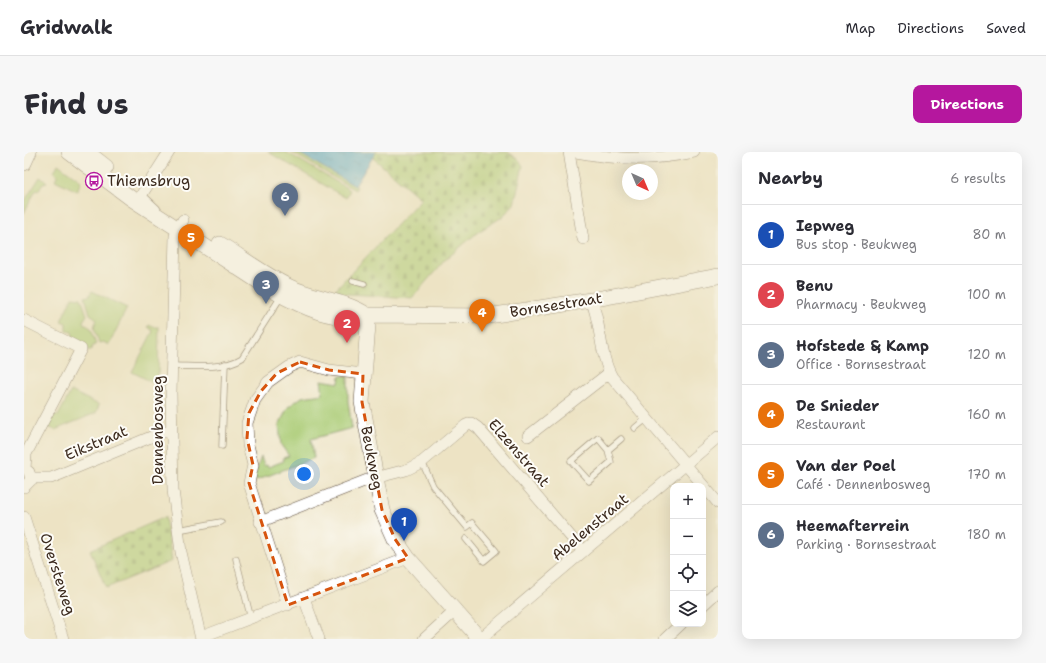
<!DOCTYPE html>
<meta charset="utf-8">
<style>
:root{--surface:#fff;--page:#f7f7f7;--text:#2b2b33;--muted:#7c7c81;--line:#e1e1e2;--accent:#b5179e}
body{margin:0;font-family:"Shantell Sans",sans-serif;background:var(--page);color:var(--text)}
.controls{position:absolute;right:12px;bottom:12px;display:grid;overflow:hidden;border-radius:8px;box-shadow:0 4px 16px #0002}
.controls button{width:36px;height:36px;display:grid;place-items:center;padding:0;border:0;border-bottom:1px solid var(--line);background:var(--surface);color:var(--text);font:20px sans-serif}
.compass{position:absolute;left:598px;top:12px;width:36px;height:36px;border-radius:50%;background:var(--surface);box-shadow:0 4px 16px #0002;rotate:136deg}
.you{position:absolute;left:280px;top:322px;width:14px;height:14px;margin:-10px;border:3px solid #fff;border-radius:50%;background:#1a73e8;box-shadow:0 0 0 6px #1a73e833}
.badge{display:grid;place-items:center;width:26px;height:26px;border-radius:50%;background:var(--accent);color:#fff;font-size:13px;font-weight:700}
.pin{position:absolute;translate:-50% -33px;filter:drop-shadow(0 1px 2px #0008)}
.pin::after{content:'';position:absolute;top:21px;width:14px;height:12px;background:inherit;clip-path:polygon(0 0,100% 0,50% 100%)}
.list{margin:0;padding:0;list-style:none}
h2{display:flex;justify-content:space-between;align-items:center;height:52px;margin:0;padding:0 16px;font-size:17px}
h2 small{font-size:13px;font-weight:400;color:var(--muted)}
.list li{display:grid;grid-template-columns:26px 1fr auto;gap:12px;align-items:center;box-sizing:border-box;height:60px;padding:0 16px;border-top:1px solid var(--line)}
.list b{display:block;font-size:15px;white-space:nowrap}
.list p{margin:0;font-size:13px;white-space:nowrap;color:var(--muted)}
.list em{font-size:13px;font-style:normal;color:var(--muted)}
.icon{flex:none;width:22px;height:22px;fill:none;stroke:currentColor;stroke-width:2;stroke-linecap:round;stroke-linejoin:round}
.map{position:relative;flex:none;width:694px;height:487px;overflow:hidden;border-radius:8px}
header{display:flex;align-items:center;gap:24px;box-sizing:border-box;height:56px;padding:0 20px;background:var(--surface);border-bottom:1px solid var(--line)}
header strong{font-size:19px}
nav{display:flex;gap:22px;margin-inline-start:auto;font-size:14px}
.intro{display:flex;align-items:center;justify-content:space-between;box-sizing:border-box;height:96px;padding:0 24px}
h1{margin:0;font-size:28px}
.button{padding:10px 18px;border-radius:8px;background:var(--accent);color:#fff;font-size:14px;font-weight:700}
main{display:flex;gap:24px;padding:0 24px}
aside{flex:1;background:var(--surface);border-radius:8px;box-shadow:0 4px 16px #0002}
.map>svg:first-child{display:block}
.grass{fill:#a9ca72;stroke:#727a48}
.cemetery{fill:url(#cemetery-stones);stroke:#727a48}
.water{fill:url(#water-ripples);stroke:#466876}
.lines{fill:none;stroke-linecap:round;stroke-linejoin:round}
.lane-casing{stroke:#564637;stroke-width:7}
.street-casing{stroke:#564637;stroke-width:12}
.secondary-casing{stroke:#564637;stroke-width:16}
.lane{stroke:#fff;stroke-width:5.5}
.street{stroke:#fff;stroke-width:11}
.secondary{stroke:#fff;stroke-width:15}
.marked{fill:none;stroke:#d7540e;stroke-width:3;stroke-dasharray:8 5;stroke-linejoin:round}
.labels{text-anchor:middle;stroke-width:4;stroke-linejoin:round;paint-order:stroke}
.poi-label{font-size:15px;fill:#3b2a1e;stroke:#fdfcf7;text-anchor:start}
.street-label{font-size:15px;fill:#3b2a1e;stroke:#fdfcf7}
</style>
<header>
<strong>Gridwalk</strong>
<nav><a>Map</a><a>Directions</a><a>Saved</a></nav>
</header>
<div class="intro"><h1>Find us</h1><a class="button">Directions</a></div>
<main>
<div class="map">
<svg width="694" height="487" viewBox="0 0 694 487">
<defs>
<pattern id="cemetery-stones" width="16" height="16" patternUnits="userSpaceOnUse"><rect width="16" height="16" fill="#a9ca72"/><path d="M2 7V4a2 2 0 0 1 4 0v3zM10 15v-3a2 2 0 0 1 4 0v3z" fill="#8ba45d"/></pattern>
<pattern id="water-ripples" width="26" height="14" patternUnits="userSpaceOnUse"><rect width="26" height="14" fill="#51a5cd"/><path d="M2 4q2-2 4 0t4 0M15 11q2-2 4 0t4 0" fill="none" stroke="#4487a6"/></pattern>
</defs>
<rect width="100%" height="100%" fill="#fdfcf7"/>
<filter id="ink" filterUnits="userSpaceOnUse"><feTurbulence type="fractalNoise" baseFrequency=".025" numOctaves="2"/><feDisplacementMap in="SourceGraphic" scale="8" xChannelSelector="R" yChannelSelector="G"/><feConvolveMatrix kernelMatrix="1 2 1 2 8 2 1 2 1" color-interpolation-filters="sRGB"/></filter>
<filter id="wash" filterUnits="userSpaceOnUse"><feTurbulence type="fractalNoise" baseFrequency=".012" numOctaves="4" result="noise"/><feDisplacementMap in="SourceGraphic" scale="16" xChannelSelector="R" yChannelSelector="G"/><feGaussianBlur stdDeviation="0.9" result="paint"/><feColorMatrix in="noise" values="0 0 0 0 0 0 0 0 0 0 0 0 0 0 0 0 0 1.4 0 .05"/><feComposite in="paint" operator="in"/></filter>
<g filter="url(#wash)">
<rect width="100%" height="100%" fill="#ede3c4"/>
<g class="grass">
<polygon points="244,0 262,0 326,38 322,46"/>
<polygon points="267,0 273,0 333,35 331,38"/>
<polygon points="34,12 57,29 53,39 31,28 33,24 30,20"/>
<polygon points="16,25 23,30 18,33 14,39 12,38 0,61 0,50"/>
<polygon points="68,139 103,156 85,193 79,190 75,191 70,175 73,167 66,162 61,145 65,144"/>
<polygon points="48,145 57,146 63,163 59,169 60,172 67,176 72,192 69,194 66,199 60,196 62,192 48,185 49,181 42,178 42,171 37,169"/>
<polygon points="125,173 129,175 135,175 134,233 108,220 129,179 124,175"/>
<polygon points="316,224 324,224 324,249 328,276 287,287 290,306 228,330 237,305 240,314 243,313 244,315 260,309 259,306 265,304 257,293 255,273 264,255 278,245 299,242 297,228 315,231"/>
<polygon points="47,239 75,253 72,261 31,278 22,274 28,261 34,264"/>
</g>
<g class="cemetery">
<polygon points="352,0 484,0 495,8 499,14 490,52 478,65 454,80 421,108 388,146 308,141 397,47 348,5"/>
<polygon points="141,365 148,409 82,436 66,398"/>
</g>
<polygon class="water" points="273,0 352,0 331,34"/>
</g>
<g filter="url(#ink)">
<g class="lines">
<g class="lane-casing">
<g id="lane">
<polyline points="118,42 133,56"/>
<polyline points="329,129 340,132"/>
<path d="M148 214C171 214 198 218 218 206L258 143"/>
<polyline points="611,276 622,267"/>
<polyline points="198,294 201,212"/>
<polyline points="584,298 587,310 565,329 547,309 574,286 584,298 597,287"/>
<polyline points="398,310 409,334 443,375 448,371 472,399 460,409 442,387"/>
<polyline points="154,378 197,370"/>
<polyline points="212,407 227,467"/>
</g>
</g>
<g class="street-casing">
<g id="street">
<polyline points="545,0 559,87"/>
<path d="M552 0C596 8 626 9 670 0"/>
<polyline points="118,42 145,0"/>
<polyline points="159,68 151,84 147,241 149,338 157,400 177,487"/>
<path d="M567 148C578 173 575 202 588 225L694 351"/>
<polyline points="0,168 57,197 2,302 1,317"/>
<polyline points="504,284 585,221"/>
<polyline points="7,326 27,326 37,322 139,280 147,280"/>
<polyline points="0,335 7,328 5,320"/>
<polyline points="0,365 39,487"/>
<polyline points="236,370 343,328 382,318 398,310 442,273 447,271 454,276 559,399"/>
<polyline points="280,446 295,487"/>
<polyline points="264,453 225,331 229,313 224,293 223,271 231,248 244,230 265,215 276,210 305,218 339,222"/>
<polyline points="679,453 694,439"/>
<polyline points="177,485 384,406"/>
<polyline points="400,487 431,459"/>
<polyline points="456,487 694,285"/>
<polyline points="641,487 657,472"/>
</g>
</g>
<g class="secondary-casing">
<g id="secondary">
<path d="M45 0 108 47 248 138C278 155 309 170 343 163L464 164 567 148 694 124"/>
<polyline points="63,0 82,15"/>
<polyline points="0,11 5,0"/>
<path d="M196 92C219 106 242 124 266 135 291 147 321 148 343 163"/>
<polyline points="343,163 344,173 338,250 358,358 371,387 384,406 456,487"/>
</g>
</g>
<use href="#lane" class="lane"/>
<use href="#street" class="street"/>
<use href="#secondary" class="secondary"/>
</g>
</g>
<path d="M0 0H694V487H0ZM276 210 305 218 339 222 338 250 358 358 371 387 384 406 264 453 225 331 229 313 223 286 225 261 237 239 253 221Z" fill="#ede3c4" fill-opacity=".55" fill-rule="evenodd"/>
<path class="marked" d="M276 210 305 218 339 222 338 250 358 358 371 387 384 406 264 453 225 331 229 313 223 286 225 261 237 239 253 221Z"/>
<defs>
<g id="bus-ring" transform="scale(0.9)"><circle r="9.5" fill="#fdfcf7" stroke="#b5179e" stroke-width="1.5"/><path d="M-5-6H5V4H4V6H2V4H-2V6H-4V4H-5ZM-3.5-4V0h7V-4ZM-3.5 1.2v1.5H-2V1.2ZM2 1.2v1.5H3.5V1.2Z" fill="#b5179e"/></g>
</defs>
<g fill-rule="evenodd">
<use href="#bus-ring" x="70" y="29"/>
</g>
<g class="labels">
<g class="poi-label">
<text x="83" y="34">Thiemsbrug</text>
</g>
<g class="street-label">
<text transform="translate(532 153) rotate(-9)" y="5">Bornsestraat</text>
<text transform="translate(134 278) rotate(-90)" y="5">Dennenbosweg</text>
<text transform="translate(72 291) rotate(-23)" y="5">Eikstraat</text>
<text transform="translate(495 301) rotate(49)" y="5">Elzenstraat</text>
<text transform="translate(348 306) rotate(79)" y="5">Beukweg</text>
<text transform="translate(566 375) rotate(-40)" y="5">Abelenstraat</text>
<text transform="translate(34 422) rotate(72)" y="5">Oversteweg</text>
</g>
</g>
</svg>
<div class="controls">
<button>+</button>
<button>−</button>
<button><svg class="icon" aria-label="locate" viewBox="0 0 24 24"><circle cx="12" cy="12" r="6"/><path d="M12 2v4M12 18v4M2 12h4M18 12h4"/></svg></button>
<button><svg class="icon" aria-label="layers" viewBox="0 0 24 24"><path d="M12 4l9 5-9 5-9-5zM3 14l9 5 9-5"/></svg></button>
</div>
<svg class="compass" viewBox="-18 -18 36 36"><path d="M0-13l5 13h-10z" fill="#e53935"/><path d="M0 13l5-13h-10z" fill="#7c7c81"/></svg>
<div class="you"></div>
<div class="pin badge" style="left:380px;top:389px;background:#1a4fb4">1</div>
<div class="pin badge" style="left:323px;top:191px;background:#e0444e">2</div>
<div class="pin badge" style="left:242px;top:152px;background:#5c6f8a">3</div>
<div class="pin badge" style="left:458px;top:180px;background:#e8710a">4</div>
<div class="pin badge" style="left:167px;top:105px;background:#e8710a">5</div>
<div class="pin badge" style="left:261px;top:64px;background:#5c6f8a">6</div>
</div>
<aside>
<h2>Nearby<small>6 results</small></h2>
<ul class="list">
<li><span class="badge" style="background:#1a4fb4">1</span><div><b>Iepweg</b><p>Bus stop · Beukweg</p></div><em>80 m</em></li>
<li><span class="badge" style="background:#e0444e">2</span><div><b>Benu</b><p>Pharmacy · Beukweg</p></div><em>100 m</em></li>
<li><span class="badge" style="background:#5c6f8a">3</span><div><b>Hofstede &amp; Kamp</b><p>Office · Bornsestraat</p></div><em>120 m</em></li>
<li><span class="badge" style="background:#e8710a">4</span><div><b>De Snieder</b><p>Restaurant</p></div><em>160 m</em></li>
<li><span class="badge" style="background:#e8710a">5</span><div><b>Van der Poel</b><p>Café · Dennenbosweg</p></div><em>170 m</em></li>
<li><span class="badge" style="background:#5c6f8a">6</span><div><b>Heemafterrein</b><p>Parking · Bornsestraat</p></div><em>180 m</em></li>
</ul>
</aside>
</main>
